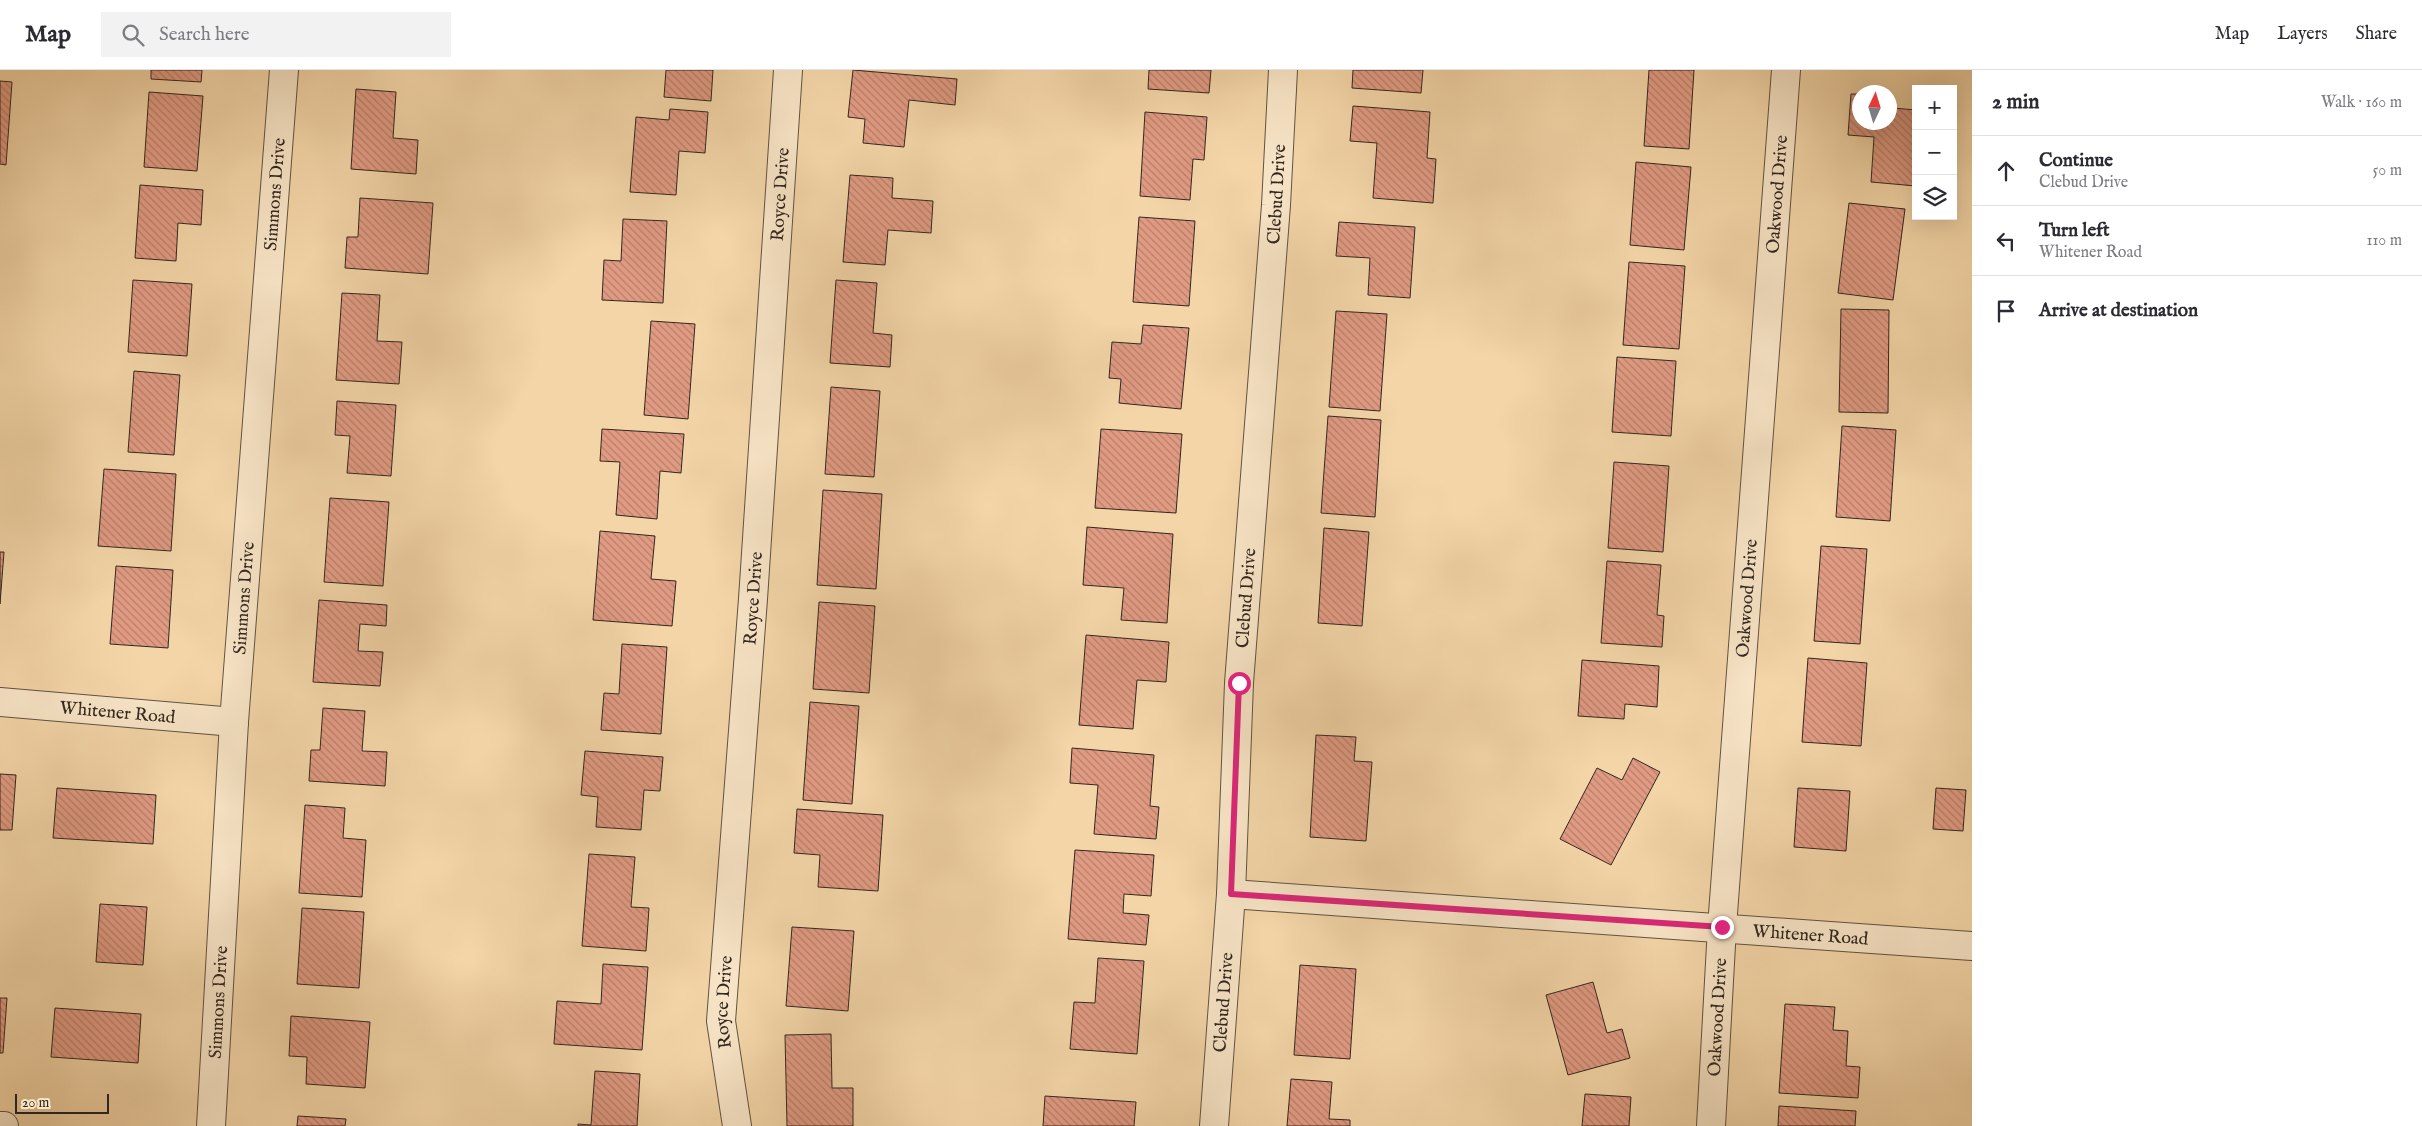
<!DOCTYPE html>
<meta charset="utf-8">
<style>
:root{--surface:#fff;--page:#f2f2f3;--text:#2b2b33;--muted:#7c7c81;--line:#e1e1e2}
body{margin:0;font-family:"IM FELL English",serif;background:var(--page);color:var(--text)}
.controls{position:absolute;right:15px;top:15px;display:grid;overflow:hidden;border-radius:0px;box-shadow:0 5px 20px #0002}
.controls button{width:45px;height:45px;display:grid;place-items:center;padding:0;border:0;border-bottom:1px solid var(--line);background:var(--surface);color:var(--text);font:25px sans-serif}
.compass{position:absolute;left:1852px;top:15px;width:45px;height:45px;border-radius:50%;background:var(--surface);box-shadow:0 5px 20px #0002;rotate:4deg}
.scale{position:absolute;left:15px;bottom:12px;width:94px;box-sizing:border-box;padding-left:5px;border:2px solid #322720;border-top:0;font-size:14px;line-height:18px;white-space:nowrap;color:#322720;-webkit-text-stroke:4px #f7e4c6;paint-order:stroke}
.stop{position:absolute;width:15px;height:15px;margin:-11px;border:4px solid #db2777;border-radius:50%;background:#fff}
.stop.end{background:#db2777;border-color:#fff;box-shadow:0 1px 5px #0008}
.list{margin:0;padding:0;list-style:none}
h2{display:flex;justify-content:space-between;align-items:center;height:65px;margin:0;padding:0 20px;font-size:21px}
h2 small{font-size:16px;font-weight:400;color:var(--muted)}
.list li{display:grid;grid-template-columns:32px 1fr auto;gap:15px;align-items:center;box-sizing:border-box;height:70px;padding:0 20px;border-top:1px solid var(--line)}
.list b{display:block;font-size:19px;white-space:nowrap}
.list p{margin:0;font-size:16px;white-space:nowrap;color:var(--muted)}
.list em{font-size:16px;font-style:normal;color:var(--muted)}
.icon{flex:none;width:28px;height:28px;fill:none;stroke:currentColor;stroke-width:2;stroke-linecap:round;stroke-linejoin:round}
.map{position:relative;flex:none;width:1972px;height:1056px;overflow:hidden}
header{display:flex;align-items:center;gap:30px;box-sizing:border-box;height:70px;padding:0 25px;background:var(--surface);border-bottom:1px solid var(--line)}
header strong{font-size:24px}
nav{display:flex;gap:28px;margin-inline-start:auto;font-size:18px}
.search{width:350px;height:45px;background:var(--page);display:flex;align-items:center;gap:12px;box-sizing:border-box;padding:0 18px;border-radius:0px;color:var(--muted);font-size:19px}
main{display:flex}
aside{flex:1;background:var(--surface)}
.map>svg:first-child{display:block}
.building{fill:url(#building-back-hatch);stroke:#322720}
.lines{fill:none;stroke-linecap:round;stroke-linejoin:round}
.minor-casing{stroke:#625242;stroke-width:30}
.minor{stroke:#f7e4c6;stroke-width:28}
.route{stroke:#db2777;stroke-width:6}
.labels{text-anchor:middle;stroke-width:5;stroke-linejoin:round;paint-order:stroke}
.street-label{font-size:18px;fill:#322720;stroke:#f7e4c6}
</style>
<header>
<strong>Map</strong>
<div class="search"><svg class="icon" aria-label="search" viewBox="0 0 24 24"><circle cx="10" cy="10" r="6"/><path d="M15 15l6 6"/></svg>Search here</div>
<nav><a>Map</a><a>Layers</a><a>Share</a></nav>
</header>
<main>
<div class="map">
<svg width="1972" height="1056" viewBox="0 0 1972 1056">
<defs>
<pattern id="building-back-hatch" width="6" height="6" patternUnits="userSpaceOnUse" patternTransform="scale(1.25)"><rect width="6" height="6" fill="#e19b83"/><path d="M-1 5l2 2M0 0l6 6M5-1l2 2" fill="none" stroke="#b77e6b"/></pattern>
</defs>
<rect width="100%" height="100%" fill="#f3d5a7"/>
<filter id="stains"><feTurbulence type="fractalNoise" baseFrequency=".004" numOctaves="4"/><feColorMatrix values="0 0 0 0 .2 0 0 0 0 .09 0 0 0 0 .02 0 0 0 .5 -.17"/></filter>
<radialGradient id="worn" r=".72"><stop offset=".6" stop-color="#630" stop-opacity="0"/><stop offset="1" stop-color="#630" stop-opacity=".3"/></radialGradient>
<g class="building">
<polygon points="151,0 202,0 201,12 151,9"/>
<polygon points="666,0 713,0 711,31 664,27"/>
<polygon points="853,0 957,9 955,35 909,30 904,77 863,73 865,49 848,47"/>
<polygon points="1149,0 1211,0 1209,23 1148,19"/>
<polygon points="1353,0 1423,0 1421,23 1352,18"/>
<polygon points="1649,0 1694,0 1689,79 1644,76"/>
<polygon points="0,11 12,12 6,95 0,94"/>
<polygon points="356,19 396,22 393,68 418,70 416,104 351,99"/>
<polygon points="149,22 203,26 197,101 144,97"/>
<polygon points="1851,24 1860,24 1860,52 1890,52 1890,27 1893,27 1893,38 1916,40 1916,116 1871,112 1874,67 1848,65"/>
<polygon points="1353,36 1430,42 1427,88 1436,89 1433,133 1373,128 1377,73 1350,71"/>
<polygon points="670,39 708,42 705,83 679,81 676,125 630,122 636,47 669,50"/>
<polygon points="1145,42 1207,47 1204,90 1193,89 1190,130 1140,126"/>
<polygon points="1636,92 1691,97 1684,180 1630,175"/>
<polygon points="850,105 893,108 892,128 933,131 931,163 888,160 885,195 843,192"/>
<polygon points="140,115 203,120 201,155 178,153 176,191 135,188"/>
<polygon points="360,128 433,133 428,204 345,198 347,167 358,167"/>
<polygon points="1849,133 1905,139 1893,230 1838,223"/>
<polygon points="1139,147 1195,151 1189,236 1133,232"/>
<polygon points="623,149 667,151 663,233 602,230 604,190 621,191"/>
<polygon points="1339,152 1415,157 1410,228 1368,225 1370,188 1336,186"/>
<polygon points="1629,192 1685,196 1679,279 1623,275"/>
<polygon points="133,210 192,214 187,286 128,282"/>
<polygon points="836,210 877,213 873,263 892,265 890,297 830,293"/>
<polygon points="342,223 380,225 377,271 402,272 399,314 336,310"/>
<polygon points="1841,239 1889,240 1888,343 1839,342"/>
<polygon points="1336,241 1387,244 1380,341 1329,337"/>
<polygon points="651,251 695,254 688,349 644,345"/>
<polygon points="1143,255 1189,258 1181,339 1119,333 1121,309 1109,308 1112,272 1141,274"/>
<polygon points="1617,287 1676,291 1671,366 1612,362"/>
<polygon points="134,301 180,305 174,385 128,382"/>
<polygon points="831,317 880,321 874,407 825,404"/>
<polygon points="337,331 396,335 391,406 347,403 350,366 335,365"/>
<polygon points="1328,346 1381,350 1375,447 1321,443"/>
<polygon points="1842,356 1896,360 1890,451 1836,447"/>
<polygon points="602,359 684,364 681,403 660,401 657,449 616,445 620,392 600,391"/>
<polygon points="1101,359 1182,364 1176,443 1095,438"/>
<polygon points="1614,392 1669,396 1663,482 1608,478"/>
<polygon points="104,399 176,404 171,481 98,476"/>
<polygon points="823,420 882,424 876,519 817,515"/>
<polygon points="330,428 389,432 383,516 324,512"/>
<polygon points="1087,457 1173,464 1167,553 1121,550 1124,518 1083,515"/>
<polygon points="1324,458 1369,462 1362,556 1318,553"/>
<polygon points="600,461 655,466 651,509 676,511 672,556 593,550"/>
<polygon points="1821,476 1867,479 1860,574 1814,571"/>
<polygon points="0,482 4,482 0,534"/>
<polygon points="1607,491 1661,495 1657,545 1664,546 1662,577 1601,573"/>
<polygon points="116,496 173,500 168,578 110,574"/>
<polygon points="319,530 387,535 386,556 360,554 358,581 383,582 380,616 313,612"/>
<polygon points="819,532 875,536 869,623 813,619"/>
<polygon points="1086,565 1169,572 1166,612 1137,610 1133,659 1079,655"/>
<polygon points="622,574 667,577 661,664 601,660 604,623 619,624"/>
<polygon points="1808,588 1867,593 1861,676 1802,672"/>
<polygon points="1582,590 1659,596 1657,637 1625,634 1624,649 1578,646"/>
<polygon points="810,632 859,636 852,734 803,730"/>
<polygon points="323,638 365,641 362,681 387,682 385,716 309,711 311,680 320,680"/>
<polygon points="1316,665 1356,667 1354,691 1372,692 1366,771 1310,767"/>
<polygon points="1072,678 1154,685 1150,736 1159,737 1156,769 1094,764 1098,715 1070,713"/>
<polygon points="585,681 663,687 660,721 644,720 641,760 596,757 598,727 581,725"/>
<polygon points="1633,688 1660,702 1611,795 1560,769 1597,698 1622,710"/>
<polygon points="0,704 16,705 12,760 0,760"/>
<polygon points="57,718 156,725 153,774 53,768"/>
<polygon points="1798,718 1850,721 1846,781 1794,777"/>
<polygon points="1936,718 1966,720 1963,761 1933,759"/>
<polygon points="305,735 345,738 343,768 366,770 362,827 299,823"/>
<polygon points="797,739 883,745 878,821 818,817 820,785 794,783"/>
<polygon points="1075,780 1154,785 1151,826 1124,824 1123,843 1149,845 1146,875 1068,869"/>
<polygon points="589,784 635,787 631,837 649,838 646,881 582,876"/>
<polygon points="100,834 147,837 143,895 96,892"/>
<polygon points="302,838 364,842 359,918 297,914"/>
<polygon points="792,857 854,861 848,941 786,936"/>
<polygon points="1098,888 1144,891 1137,984 1070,979 1074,932 1095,933"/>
<polygon points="603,894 648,897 642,980 554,974 557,931 601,934"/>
<polygon points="1300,895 1356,899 1350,989 1294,985"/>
<polygon points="1593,912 1607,963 1622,959 1630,988 1568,1005 1546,925"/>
<polygon points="0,928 7,928 3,983 0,983"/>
<polygon points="1785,934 1835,937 1833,960 1848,961 1846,996 1860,997 1858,1028 1779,1023"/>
<polygon points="55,938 141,944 138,993 51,987"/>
<polygon points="291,946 370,952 365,1018 306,1014 307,987 289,986"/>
<polygon points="831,964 832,1018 853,1018 853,1056 787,1056 785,965"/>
<polygon points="595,1001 640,1004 637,1056 578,1056 578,1054 591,1055"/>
<polygon points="1291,1009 1332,1012 1329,1049 1350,1050 1350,1056 1287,1056"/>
<polygon points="1585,1024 1631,1027 1629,1056 1582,1056"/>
<polygon points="1045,1026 1136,1032 1134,1056 1043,1056"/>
<polygon points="1779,1036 1856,1041 1855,1056 1778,1056"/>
<polygon points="298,1046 346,1049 345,1056 297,1056"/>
</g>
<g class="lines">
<g class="minor-casing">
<g id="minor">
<path id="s1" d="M0 632 234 652"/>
<path id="s2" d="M1231 824 1972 876"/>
<polyline points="0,1056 4,1056"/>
<path id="s3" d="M211 1056 234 652 284 0"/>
<path id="s4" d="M737 1056 721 951 753 529 788 0"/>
<path id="s5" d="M1214 1056 1231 824 1239 613 1276 135 1283 0"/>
<path id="s6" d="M1711 1056 1722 857 1786 0"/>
</g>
</g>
<use href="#minor" class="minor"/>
</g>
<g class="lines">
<polyline class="route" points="1239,613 1231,824 1722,857"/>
</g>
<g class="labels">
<g class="street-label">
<text dy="6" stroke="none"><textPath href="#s3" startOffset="934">Simmons Drive</textPath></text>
<text dy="6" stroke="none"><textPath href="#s5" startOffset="934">Clebud Drive</textPath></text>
<text dy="6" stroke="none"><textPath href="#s6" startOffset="934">Oakwood Drive</textPath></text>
<text dy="6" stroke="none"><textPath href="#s4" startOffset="935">Royce Drive</textPath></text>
<text dy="6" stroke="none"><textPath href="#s3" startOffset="529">Simmons Drive</textPath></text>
<text dy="6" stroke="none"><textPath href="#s5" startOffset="529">Clebud Drive</textPath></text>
<text dy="6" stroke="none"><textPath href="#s6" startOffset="529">Oakwood Drive</textPath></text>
<text dy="6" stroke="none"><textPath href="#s4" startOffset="530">Royce Drive</textPath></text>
<text dy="6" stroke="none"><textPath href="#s1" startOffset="118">Whitener Road</textPath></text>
<text dy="6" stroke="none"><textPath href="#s2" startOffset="581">Whitener Road</textPath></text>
<text dy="6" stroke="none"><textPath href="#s3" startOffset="124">Simmons Drive</textPath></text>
<text dy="6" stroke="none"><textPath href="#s4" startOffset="125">Royce Drive</textPath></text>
<text dy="6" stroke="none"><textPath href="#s5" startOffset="124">Clebud Drive</textPath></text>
<text dy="6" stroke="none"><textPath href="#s6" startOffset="109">Oakwood Drive</textPath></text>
</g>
</g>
<rect width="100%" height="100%" filter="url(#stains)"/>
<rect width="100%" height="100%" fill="url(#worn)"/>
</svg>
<div class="controls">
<button>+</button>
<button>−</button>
<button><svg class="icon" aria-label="layers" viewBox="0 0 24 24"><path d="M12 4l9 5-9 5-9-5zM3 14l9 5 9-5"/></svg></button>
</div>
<svg class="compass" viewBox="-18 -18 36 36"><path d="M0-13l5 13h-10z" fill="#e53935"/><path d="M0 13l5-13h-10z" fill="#7c7c81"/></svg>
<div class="scale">20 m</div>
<div class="stop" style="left:1239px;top:613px"></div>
<div class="stop end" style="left:1722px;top:857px"></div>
</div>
<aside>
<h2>2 min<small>Walk · 160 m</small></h2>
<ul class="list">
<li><svg class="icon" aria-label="ahead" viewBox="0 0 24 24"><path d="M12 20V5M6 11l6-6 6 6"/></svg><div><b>Continue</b><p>Clebud Drive</p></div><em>50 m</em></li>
<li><svg class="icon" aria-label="left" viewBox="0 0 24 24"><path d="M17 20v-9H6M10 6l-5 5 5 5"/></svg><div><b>Turn left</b><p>Whitener Road</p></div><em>110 m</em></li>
<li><svg class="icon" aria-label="arrive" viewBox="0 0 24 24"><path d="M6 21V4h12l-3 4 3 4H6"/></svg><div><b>Arrive at destination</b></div></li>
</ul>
</aside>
</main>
